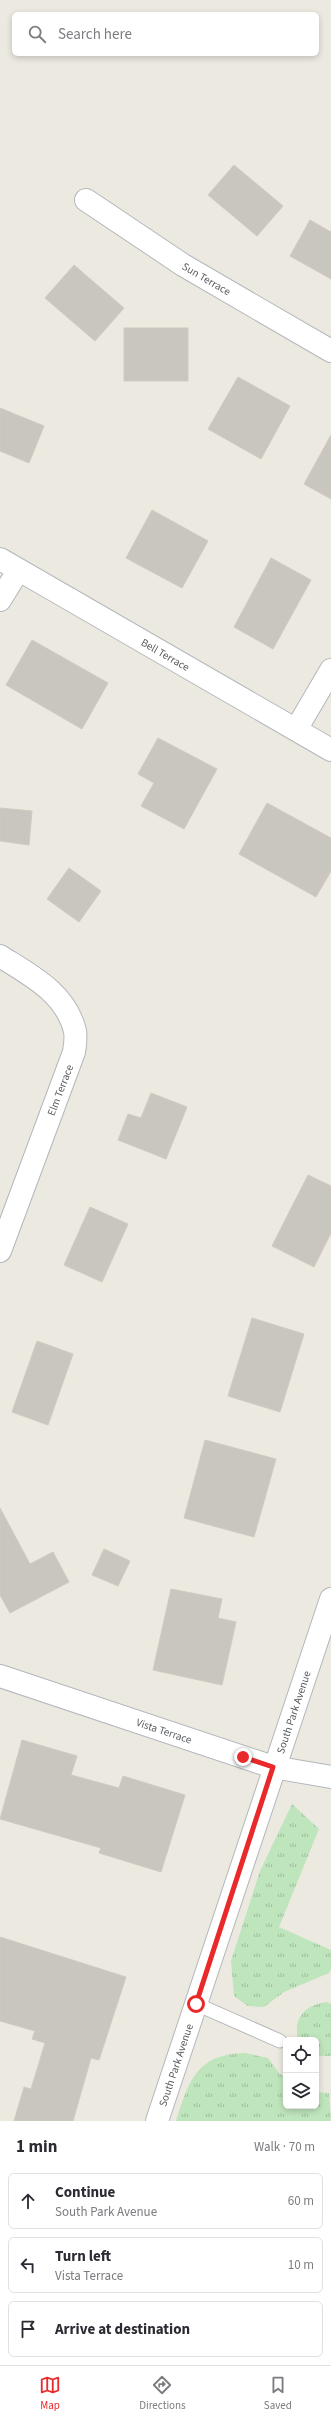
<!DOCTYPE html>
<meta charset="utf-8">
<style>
:root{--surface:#fff;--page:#f2f2f3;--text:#2b2b33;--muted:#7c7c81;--line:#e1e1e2;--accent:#ea292b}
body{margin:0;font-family:"Source Sans 3",sans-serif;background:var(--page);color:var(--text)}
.controls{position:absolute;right:12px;bottom:12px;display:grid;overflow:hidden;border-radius:6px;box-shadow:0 2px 6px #0003}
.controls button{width:36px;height:36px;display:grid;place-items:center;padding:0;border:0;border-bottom:1px solid var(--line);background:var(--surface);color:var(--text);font:20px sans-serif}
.stop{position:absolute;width:12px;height:12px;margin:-9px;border:3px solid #ea292b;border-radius:50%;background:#fff}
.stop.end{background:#ea292b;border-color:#fff;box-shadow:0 1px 4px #0008}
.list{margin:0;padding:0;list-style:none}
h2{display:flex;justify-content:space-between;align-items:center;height:52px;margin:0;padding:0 16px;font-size:17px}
h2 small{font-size:13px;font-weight:400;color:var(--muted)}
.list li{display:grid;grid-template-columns:26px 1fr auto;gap:12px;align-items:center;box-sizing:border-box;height:56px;margin:0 8px 8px;padding:0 8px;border:1px solid var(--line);border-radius:6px}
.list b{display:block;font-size:15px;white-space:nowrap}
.list p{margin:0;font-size:13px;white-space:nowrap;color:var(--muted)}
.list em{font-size:13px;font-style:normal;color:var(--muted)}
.icon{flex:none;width:22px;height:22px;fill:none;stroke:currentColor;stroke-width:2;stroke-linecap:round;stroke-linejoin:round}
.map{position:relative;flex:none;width:331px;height:2121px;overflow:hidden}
.search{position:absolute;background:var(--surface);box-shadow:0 2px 6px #0003;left:12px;right:12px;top:12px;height:44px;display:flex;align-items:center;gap:10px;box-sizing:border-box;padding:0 14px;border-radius:6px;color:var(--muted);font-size:15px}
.sheet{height:244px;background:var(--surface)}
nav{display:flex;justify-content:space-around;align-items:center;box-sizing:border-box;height:56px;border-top:1px solid var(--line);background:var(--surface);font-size:11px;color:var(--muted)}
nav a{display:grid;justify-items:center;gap:2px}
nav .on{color:var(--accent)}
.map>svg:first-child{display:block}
.grass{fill:url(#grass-tufts)}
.building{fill:#c9c5bf;stroke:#d1cabf}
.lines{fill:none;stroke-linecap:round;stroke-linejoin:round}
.service-casing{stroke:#b3b7bb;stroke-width:15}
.minor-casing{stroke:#b3b7bb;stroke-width:24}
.tertiary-casing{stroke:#b3b7bb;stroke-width:24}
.service{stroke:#fff;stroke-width:13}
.minor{stroke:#fff;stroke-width:22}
.tertiary{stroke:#fff;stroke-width:22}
.route{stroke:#ea292b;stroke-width:5}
.labels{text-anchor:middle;stroke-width:3.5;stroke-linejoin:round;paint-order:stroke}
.street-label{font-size:11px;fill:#595d61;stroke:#fff}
</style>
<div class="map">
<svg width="331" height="2121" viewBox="0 0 331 2121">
<defs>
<pattern id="grass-tufts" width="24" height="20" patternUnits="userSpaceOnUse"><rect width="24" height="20" fill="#bfe5bc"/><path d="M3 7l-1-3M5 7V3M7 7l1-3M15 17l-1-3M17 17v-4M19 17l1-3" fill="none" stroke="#9ebd9c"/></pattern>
</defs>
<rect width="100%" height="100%" fill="#ece9e0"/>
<g class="grass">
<polygon points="292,1804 319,1829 279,1927 331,1950 331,1969 329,1973 284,1992 264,2007 248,2006 234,1996 231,1961 260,1871"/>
<path d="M327 2002 331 2004V2056H316V2040H298C293 2017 305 2005 327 2002Z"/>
<path d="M245 2053 268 2058 279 2073 286 2078V2106H316V2092L329 2093 331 2121H176C189 2080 197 2054 245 2053Z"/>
</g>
<g class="building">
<polygon points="234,165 283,206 257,236 208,195"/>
<polygon points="310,220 331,232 331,279 290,256"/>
<polygon points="74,265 124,308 95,341 45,298"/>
<rect x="124" y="328" width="64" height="53"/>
<polygon points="238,377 290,406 261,459 208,429"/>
<polygon points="0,408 44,426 29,463 0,451"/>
<polygon points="331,435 331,499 304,484"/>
<polygon points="152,510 208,541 182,588 126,558"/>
<polygon points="271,558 311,580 273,649 234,627"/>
<polygon points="32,640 108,683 82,729 6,685"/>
<polygon points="158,738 217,769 184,829 141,806 154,783 138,774"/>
<polygon points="267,803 331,838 331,871 316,897 239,854"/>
<polygon points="0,808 32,811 29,845 0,841"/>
<polygon points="69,868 101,891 79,922 47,899"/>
<polygon points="151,1093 187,1107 166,1159 118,1140 128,1114 141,1118"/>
<polygon points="308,1175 331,1186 331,1233 314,1267 272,1246"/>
<polygon points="90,1207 128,1224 102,1282 64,1265"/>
<polygon points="252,1318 304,1334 280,1412 228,1396"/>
<polygon points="37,1341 73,1354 48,1425 12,1412"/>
<polygon points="205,1440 276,1459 254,1537 184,1518"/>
<polygon points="0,1508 30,1564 53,1552 69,1582 10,1613 0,1595"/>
<polygon points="104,1549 130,1561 118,1586 92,1575"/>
<polygon points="171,1589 222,1599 218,1618 236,1622 222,1685 153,1670"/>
<polygon points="22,1740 77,1756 71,1775 119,1788 123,1776 185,1795 161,1872 99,1853 101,1848 0,1819"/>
<polygon points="0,1937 126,1977 99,2060 91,2058 73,2121 14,2121 24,2087 31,2089 45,2043 32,2039 35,2031 0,2021"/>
</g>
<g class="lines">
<g class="service-casing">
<polyline id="service" points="196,2004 280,2041"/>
</g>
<g class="minor-casing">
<g id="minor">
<path id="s1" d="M86 200 183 265 331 351"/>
<path id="s2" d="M0 559 331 750"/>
<polyline points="0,600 18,571"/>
<polyline points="297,728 331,670"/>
<path d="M0 956C30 975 66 993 75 1031 76 1037 75 1046 74 1052L0 1251"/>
<path id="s3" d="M0 1676 273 1767 331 1777"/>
</g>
</g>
<g class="tertiary-casing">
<g id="tertiary">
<path id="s4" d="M157 2121 331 1599"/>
</g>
</g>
<use href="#service" class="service"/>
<use href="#minor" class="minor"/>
<use href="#tertiary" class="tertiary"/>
</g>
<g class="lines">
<polyline class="route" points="196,2004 273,1767 243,1757"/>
</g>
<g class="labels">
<g class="street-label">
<text dy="4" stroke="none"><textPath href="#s1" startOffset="144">Sun Terrace</textPath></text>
<text dy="4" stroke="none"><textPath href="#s2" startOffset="191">Bell Terrace</textPath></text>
<text transform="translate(60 1090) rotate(-69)" y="4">Elm Terrace</text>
<text dy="4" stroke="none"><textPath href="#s4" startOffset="431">South Park Avenue</textPath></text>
<text dy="4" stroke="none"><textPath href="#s3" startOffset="173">Vista Terrace</textPath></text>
<text dy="4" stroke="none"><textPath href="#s4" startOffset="59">South Park Avenue</textPath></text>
</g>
</g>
</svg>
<div class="controls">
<button><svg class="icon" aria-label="locate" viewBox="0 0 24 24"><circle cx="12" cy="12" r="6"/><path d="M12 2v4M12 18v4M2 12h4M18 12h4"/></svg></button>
<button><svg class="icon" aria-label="layers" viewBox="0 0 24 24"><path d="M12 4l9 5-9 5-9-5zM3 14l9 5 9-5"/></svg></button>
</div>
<div class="stop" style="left:196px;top:2004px"></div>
<div class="stop end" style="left:243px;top:1757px"></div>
<div class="search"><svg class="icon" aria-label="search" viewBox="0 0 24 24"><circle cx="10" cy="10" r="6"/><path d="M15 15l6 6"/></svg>Search here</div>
</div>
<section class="sheet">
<h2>1 min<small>Walk · 70 m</small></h2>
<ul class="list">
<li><svg class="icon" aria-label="ahead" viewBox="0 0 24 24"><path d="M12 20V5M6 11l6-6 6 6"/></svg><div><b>Continue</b><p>South Park Avenue</p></div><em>60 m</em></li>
<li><svg class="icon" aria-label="left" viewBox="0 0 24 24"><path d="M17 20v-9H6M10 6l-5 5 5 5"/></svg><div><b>Turn left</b><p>Vista Terrace</p></div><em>10 m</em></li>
<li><svg class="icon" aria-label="arrive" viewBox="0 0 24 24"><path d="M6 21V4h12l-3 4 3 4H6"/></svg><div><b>Arrive at destination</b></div></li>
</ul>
</section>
<nav>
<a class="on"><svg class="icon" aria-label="map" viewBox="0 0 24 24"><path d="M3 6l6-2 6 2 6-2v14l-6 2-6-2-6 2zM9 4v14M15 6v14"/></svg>Map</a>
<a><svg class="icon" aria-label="directions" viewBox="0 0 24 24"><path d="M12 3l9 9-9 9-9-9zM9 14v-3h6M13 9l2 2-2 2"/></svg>Directions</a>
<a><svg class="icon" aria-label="saved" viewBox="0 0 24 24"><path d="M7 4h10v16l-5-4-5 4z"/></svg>Saved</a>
</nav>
